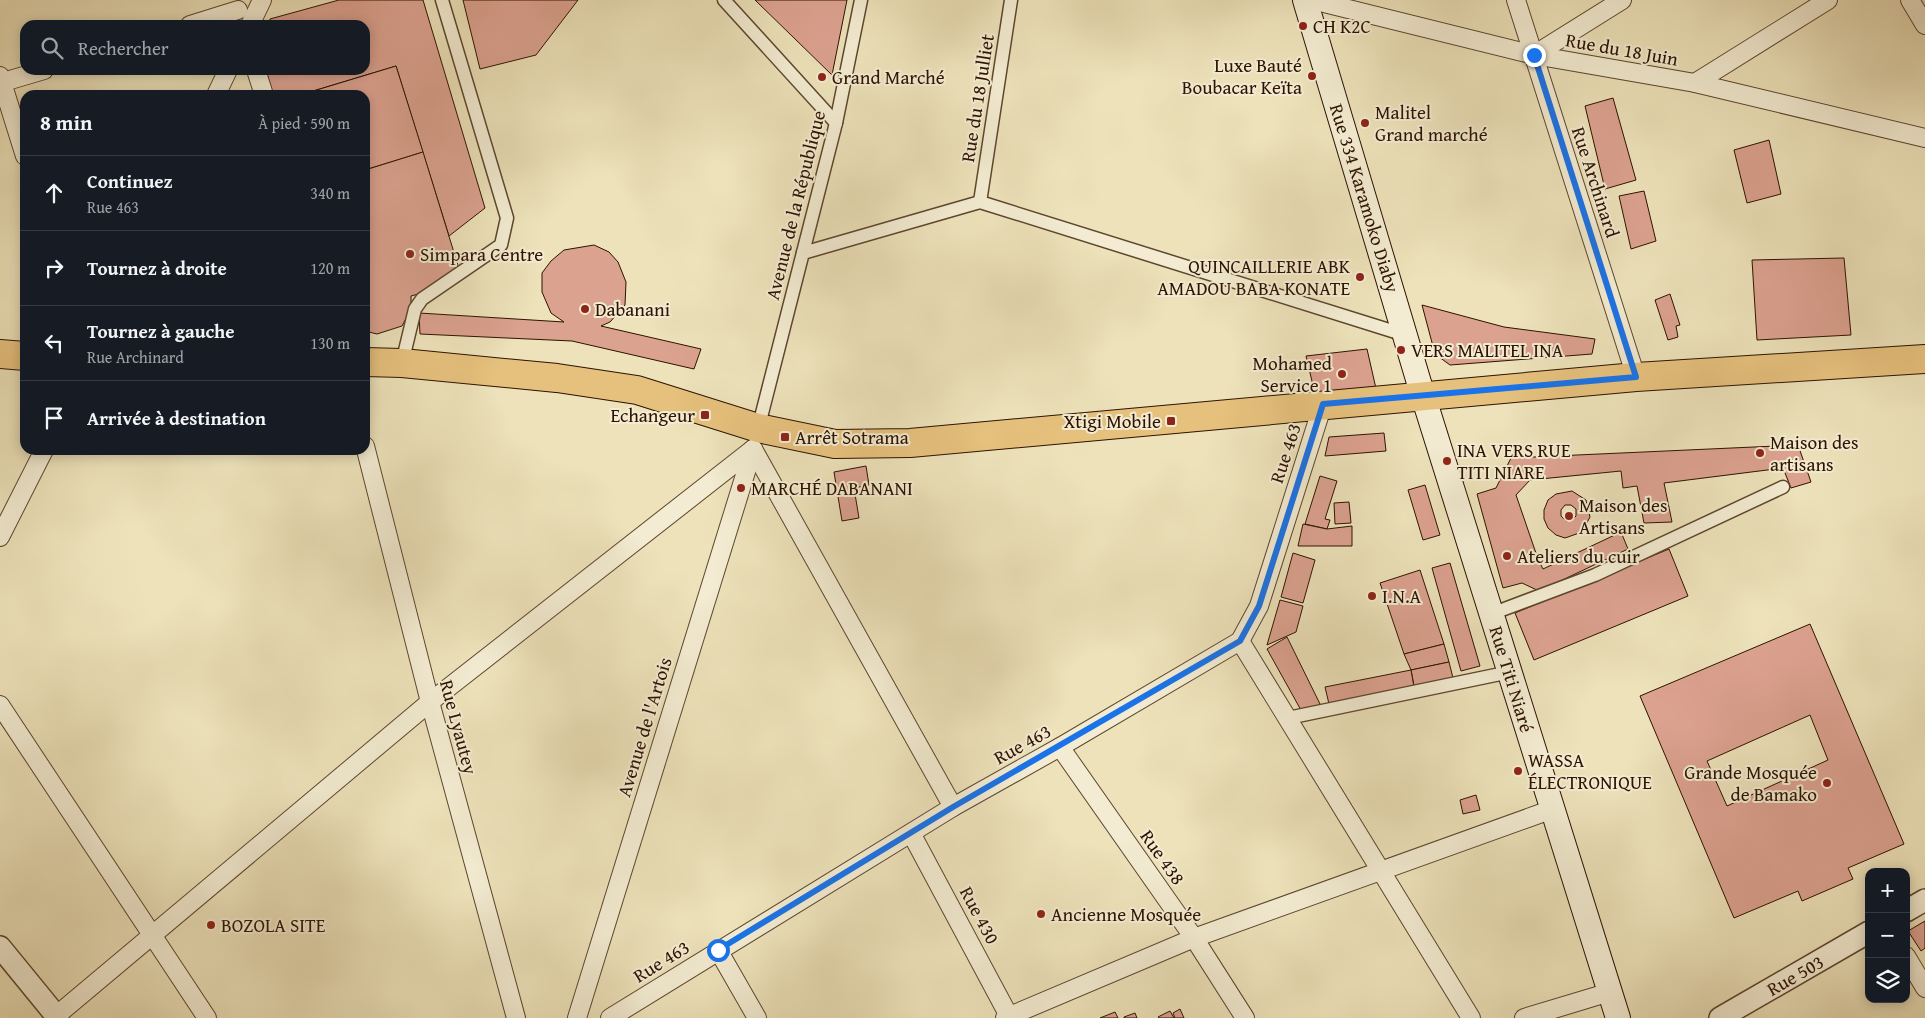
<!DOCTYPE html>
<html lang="fr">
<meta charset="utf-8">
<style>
:root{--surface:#171b24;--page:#242831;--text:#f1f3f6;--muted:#9ea1a6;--line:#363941}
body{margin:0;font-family:"Gentium Book Plus",serif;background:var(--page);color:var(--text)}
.controls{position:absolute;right:15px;bottom:15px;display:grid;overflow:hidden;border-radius:10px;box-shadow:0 2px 12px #0003}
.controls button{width:45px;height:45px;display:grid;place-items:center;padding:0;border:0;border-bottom:1px solid var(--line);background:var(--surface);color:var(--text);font:25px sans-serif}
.stop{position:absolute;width:15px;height:15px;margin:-11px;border:4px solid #1a73e8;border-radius:50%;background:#fff}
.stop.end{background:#1a73e8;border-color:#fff;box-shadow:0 1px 5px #0008}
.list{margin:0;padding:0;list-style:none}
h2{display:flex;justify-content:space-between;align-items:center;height:65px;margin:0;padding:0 20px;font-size:21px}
h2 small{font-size:16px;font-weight:400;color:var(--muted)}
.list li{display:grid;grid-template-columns:32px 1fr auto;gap:15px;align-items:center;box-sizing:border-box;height:75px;padding:0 20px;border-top:1px solid var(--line)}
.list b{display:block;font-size:19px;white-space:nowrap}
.list p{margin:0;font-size:16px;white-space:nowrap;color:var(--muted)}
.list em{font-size:16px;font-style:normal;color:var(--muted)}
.icon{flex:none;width:28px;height:28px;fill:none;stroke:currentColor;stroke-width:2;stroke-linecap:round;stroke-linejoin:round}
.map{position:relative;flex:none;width:1925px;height:1018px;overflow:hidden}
.search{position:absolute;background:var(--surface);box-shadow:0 2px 12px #0003;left:20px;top:20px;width:350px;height:55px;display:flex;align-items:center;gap:12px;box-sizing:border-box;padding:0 18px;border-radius:15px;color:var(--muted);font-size:19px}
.panel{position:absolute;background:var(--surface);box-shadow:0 2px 12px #0003;left:20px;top:90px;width:350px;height:365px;border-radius:15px}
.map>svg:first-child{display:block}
.building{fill:#dca290;stroke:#2d1200;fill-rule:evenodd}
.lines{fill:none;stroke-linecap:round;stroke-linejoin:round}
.pedestrian-casing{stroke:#5d462e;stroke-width:15}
.minor-casing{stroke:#5d462e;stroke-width:20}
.tertiary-casing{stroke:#5d462e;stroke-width:24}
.secondary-casing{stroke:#2d1200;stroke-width:26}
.primary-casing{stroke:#2d1200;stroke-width:30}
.pedestrian{stroke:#f3ecd2;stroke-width:12}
.minor{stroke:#f3ecd2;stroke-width:18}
.tertiary{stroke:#f3ecd2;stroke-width:21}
.secondary{stroke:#f3ecd2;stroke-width:24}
.primary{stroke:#e6c17d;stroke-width:28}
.route{stroke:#1a73e8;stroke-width:6}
.poi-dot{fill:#8f2418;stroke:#f3ecd2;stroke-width:2}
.labels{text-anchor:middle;stroke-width:4;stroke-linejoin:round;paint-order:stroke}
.poi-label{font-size:19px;fill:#2d1200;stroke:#f3ecd2;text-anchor:start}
.street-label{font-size:19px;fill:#2d1200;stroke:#f3ecd2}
</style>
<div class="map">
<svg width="1925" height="1018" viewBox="0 0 1925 1018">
<rect width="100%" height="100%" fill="#ede2ba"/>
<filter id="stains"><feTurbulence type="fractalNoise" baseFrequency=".004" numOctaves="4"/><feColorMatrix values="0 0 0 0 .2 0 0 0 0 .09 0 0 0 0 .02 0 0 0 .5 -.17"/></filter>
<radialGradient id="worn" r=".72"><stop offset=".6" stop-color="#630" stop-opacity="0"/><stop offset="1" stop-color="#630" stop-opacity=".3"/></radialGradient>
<g class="building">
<polygon points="339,0 423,0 485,208 449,236 396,66 300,95 273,95 266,70 365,70 365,25 268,25 270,19"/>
<polygon points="463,0 578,0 536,55 480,69"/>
<polygon points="755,0 847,0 832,75"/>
<polygon points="396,66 423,152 365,170 365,95 300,95"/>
<polygon points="1613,98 1636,180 1605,189 1585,106"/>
<polygon points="1769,140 1781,194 1747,203 1734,150"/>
<polygon points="423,152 460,272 422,293 411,296 411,309 402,326 377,334 365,331 365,170"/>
<polygon points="1644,191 1656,241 1631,249 1619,196"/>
<polygon points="594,245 609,252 618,262 626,282 625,305 610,322 601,326 701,349 694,369 572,341 420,334 419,313 564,322 551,313 542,292 542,273 551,261 564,250"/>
<polygon points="1844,258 1851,335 1757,340 1752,260"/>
<polygon points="1670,294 1680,325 1676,326 1678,337 1668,340 1655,300"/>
<polygon points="1422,305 1504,327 1595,339 1592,354 1450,365 1435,354"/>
<polygon points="1367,349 1377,393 1316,398 1306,356"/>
<polygon points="1384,433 1386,451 1325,456 1329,437"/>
<polygon points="1798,445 1811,482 1791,488 1783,468 1664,483 1672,522 1644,523 1637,486 1623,488 1621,471 1530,480 1516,495 1538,559 1543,569 1621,532 1628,549 1539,591 1522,583 1503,588 1477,494 1496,488 1511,458"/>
<polygon points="866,466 869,485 854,488 859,518 842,521 834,472"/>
<polygon points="1320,476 1337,481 1325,519 1330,520 1327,529 1305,524"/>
<polygon points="1425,485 1440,535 1423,540 1408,490"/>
<path d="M1572 491 1586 500 1590 517 1582 532 1565 538 1556 535 1548 528 1544 519V510L1548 500 1556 494ZM1565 505H1571L1576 509V516L1572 520 1566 521 1561 516V510Z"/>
<polygon points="1349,502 1351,523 1335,524 1334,503"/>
<polygon points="1303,524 1327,529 1352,526 1352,546 1298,546"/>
<polygon points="1669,549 1688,596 1534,660 1515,613"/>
<polygon points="1293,553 1315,560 1303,603 1281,597"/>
<polygon points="1450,563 1480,666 1461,671 1432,568"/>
<polygon points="1420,570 1444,644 1404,654 1380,583"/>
<polygon points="1280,600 1303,606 1296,632 1267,645"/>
<path d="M1810 624 1904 844 1848 868 1853 879 1802 901 1798 891 1734 918 1640 696ZM1810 715 1828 760 1727 806 1707 761Z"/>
<polygon points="1287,637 1322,708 1302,712 1267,649"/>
<polygon points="1444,644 1449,662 1411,670 1404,654"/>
<polygon points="1449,662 1453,678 1414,686 1411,670"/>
<polygon points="1411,670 1414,687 1329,704 1325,687"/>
<polygon points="1476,795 1480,810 1463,814 1460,800"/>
<polygon points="1925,921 1925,948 1921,951 1908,931"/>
<polygon points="1180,1009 1184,1018 1175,1018 1173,1013"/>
<polygon points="1170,1011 1174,1018 1159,1018 1158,1017"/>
<polygon points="1115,1012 1118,1018 1100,1018"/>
<polygon points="1135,1013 1137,1018 1124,1018 1124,1017"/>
</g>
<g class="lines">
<g class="pedestrian-casing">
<g id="pedestrian">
<polyline points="724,0 836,123"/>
<polyline points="980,202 1011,0"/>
<polyline points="803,253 980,202 1405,335"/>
<polyline points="402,363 415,309 422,299 501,245 507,218 442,0"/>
<polyline points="758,429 836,123 861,0"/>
<polyline points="1491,614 1595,575 1783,487"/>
<polyline points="1288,718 1510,672"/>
</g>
</g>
<g class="minor-casing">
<g id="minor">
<polyline points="1312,0 1534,55 1695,83 1925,138"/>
<polyline points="1516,0 1636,377"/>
<polyline points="1910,0 1925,25"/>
<polyline points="190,25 238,10"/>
<polyline points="250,25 262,0"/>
<polyline points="1534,55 1622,0"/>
<polyline points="256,70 264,95"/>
<polyline points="0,76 25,156"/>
<polyline points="0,83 44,70"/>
<polyline points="1695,83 1828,0"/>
<polyline points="216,95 228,70"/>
<polyline points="365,446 430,702 516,1018"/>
<polyline points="753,449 953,807"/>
<polyline points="0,537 44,450"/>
<polyline points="1240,641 1471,1018"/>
<polyline points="0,705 207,1018"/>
<polyline points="1060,747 1194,938 1245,1018"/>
<polyline points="911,833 1010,1018"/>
<polyline points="718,950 757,1018"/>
<polyline points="1906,956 1925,988"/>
<polyline points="56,1016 430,702 753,449"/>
<polyline points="577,1018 753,449"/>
<polyline points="610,1018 953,807 1060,747 1240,641 1259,606 1323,404"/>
<polyline points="1005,1018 1194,938 1553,809"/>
<polyline points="1524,1018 1610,992"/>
</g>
</g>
<g class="tertiary-casing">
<g id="tertiary">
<polyline points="1906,911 1925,900"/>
<polyline points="0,947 58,1018"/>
<polyline points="1720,1018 1869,932"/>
</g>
</g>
<g class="secondary-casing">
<polyline id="secondary" points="1305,0 1420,386 1618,1018"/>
</g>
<g class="primary-casing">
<g id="primary">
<polyline points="0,354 25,356"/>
<polyline points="365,362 402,363 557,378 637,390 758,428 835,444 910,443 1636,377 1925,359"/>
</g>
</g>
<use href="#pedestrian" class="pedestrian"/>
<use href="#minor" class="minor"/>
<use href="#tertiary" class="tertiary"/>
<use href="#secondary" class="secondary"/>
<use href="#primary" class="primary"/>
</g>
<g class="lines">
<polyline class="route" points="718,950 953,807 1240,641 1259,606 1323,404 1636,377 1534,55"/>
</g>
<g class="poi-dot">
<circle cx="1303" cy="26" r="5"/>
<circle cx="1312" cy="76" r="5"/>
<circle cx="822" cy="77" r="5"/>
<circle cx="1365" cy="123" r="5"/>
<circle cx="410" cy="254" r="5"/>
<circle cx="1360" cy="277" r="5"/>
<circle cx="585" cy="309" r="5"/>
<circle cx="1401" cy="350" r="5"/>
<circle cx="1342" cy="374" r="5"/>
<rect x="700" y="410" width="10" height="10" rx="2.5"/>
<rect x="1166" y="416" width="10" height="10" rx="2.5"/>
<rect x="780" y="432" width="10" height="10" rx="2.5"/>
<circle cx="1760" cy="453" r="5"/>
<circle cx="1447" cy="461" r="5"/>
<circle cx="741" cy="488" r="5"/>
<circle cx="1569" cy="516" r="5"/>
<circle cx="1507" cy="556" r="5"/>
<circle cx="1372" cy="596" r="5"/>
<circle cx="1518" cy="771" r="5"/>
<circle cx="1827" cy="783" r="5"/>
<circle cx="1041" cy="914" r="5"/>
<circle cx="211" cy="925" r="5"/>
</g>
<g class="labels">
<g class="poi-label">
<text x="1313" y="33">CH K2C</text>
<text x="1302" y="72" text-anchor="end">Luxe Bauté<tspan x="1302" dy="22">Boubacar Keïta</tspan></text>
<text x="832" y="84">Grand Marché</text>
<text x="1375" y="119">Malitel<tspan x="1375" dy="22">Grand marché</tspan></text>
<text x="420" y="261">Simpara Centre</text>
<text x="1350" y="273" text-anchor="end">QUINCAILLERIE ABK<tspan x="1350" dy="22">AMADOU BABA KONATE</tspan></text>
<text x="595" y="316">Dabanani</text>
<text x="1411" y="357">VERS MALITEL INA</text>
<text x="1332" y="370" text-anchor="end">Mohamed<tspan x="1332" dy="22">Service 1</tspan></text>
<text x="695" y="422" text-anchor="end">Echangeur</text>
<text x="1161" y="428" text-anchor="end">Xtigi Mobile</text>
<text x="795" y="444">Arrêt Sotrama</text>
<text x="1770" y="449">Maison des<tspan x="1770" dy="22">artisans</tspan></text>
<text x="1457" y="457">INA VERS RUE<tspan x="1457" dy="22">TITI NIARE</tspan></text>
<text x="751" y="495">MARCHÉ DABANANI</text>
<text x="1579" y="512">Maison des<tspan x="1579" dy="22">Artisans</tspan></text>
<text x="1517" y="563">Ateliers du cuir</text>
<text x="1382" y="603">I.N.A</text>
<text x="1528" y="767">WASSA<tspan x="1528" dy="22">ÉLECTRONIQUE</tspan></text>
<text x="1817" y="779" text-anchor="end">Grande Mosquée<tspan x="1817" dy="22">de Bamako</tspan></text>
<text x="1051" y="921">Ancienne Mosquée</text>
<text x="221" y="932">BOZOLA SITE</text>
</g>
<g class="street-label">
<text transform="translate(1622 49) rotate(10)" y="7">Rue du 18 Juin</text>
<text transform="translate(977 98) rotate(-81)" y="7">Rue du 18 Julliet</text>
<text transform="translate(1596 182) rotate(72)" y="7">Rue Archinard</text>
<text transform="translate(1365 198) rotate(73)" y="7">Rue 334 Karamoko Diaby</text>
<text transform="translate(795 205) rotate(-76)" y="7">Avenue de la République</text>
<text transform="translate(1285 453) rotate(-72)" y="7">Rue 463</text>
<text transform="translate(1512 679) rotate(73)" y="7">Rue Titi Niaré</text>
<text transform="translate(459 727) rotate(75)" y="7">Rue Lyautey</text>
<text transform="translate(644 727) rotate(-73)" y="7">Avenue de l'Artois</text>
<text transform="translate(1022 744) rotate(-29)" y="7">Rue 463</text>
<text transform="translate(1163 857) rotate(55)" y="7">Rue 438</text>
<text transform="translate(980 915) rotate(62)" y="7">Rue 430</text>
<text transform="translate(661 961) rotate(-32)" y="7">Rue 463</text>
<text transform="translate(1795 975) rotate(-30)" y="7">Rue 503</text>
</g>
</g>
<rect width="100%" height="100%" filter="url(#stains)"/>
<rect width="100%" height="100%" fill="url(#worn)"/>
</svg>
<div class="controls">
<button>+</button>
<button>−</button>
<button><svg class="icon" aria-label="layers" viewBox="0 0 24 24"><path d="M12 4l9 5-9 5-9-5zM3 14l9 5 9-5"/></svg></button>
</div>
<div class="stop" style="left:718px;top:950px"></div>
<div class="stop end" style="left:1534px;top:55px"></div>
<div class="search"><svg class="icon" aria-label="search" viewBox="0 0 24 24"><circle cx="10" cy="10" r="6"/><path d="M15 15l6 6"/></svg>Rechercher</div>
<section class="panel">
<h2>8 min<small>À pied · 590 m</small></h2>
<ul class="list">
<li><svg class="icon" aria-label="ahead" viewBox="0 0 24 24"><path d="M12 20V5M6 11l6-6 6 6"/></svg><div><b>Continuez</b><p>Rue 463</p></div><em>340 m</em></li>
<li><svg class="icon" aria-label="right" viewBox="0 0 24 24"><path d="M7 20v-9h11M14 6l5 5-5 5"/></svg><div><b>Tournez à droite</b></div><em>120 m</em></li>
<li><svg class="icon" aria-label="left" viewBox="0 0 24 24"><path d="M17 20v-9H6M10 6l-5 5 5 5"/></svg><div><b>Tournez à gauche</b><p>Rue Archinard</p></div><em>130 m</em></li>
<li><svg class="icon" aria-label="arrive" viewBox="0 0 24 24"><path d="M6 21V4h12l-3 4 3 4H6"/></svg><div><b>Arrivée à destination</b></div></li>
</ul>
</section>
</div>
